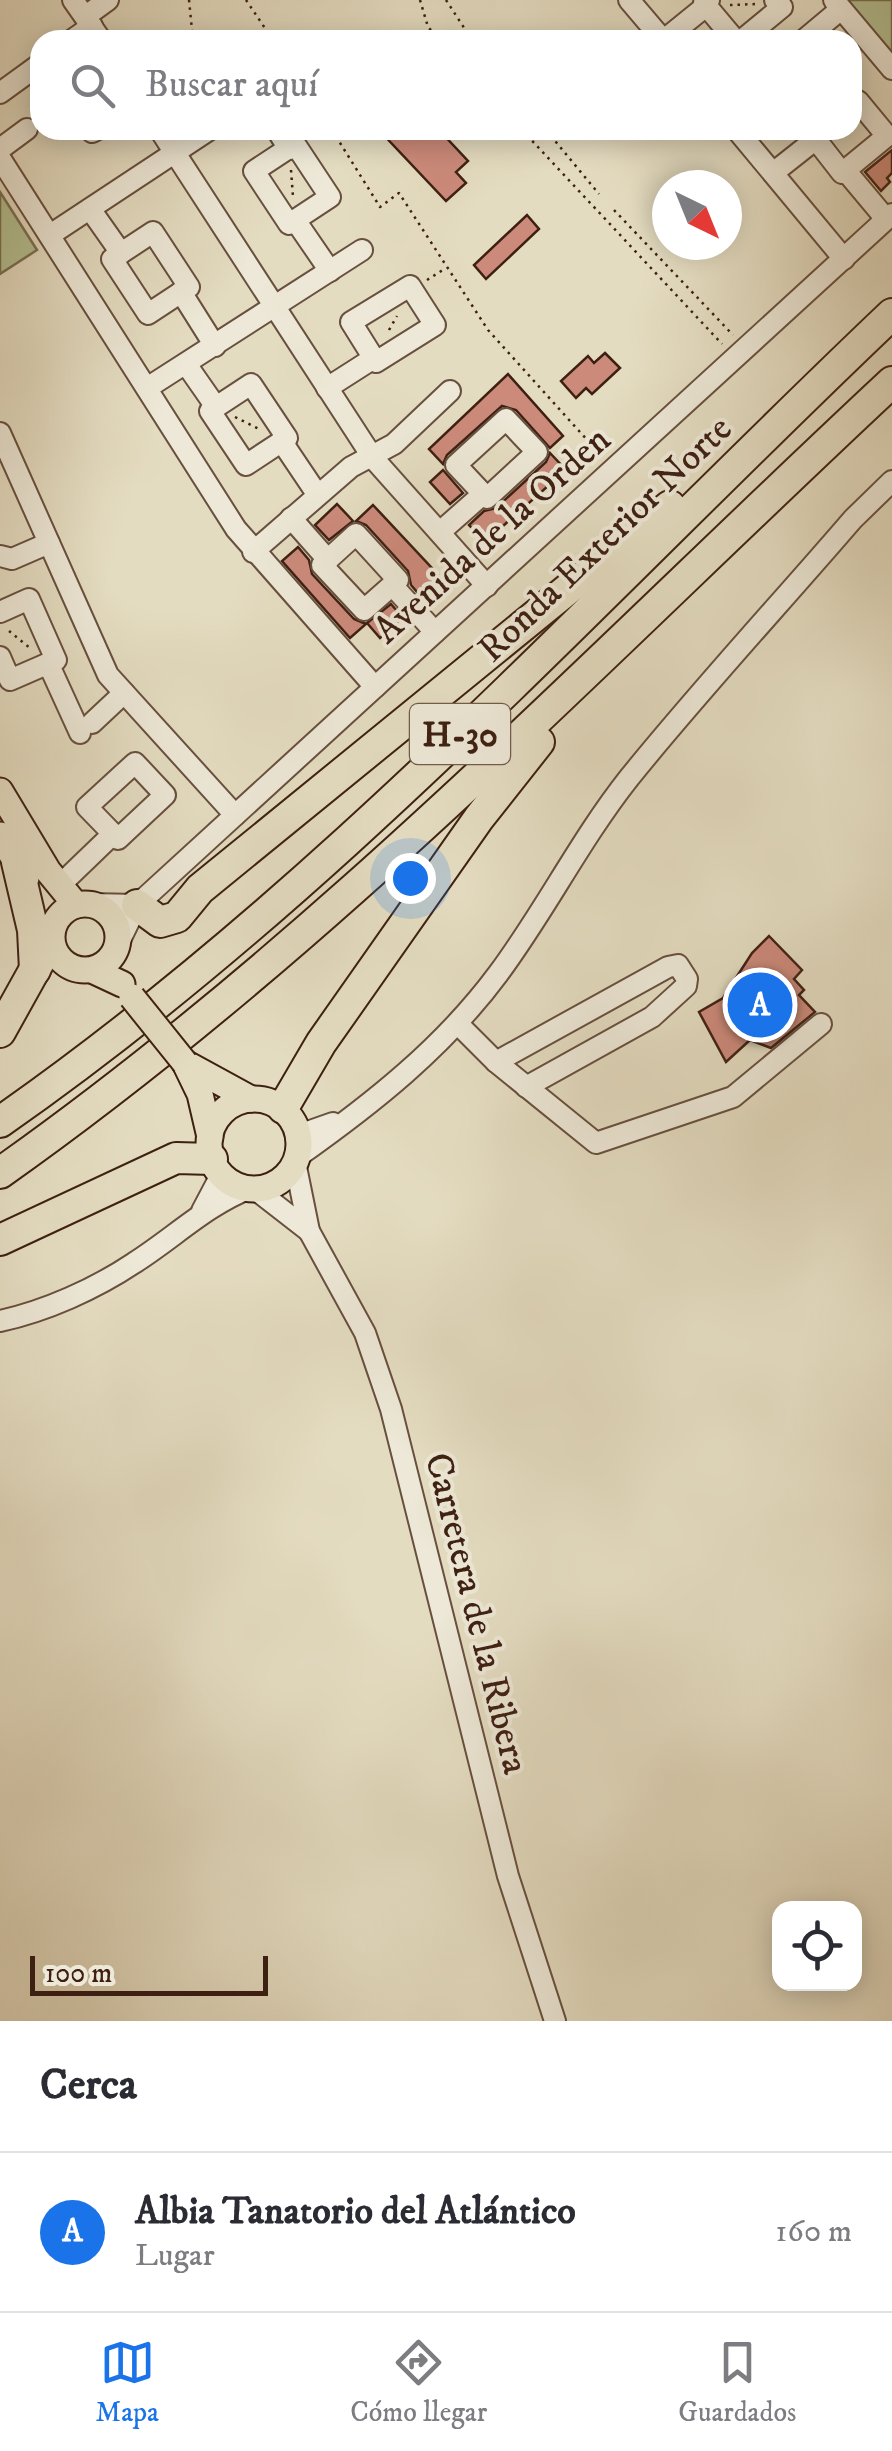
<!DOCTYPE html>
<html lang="es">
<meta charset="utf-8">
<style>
:root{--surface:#fff;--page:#f2f2f3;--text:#2b2b33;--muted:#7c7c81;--line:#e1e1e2;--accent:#1a73e8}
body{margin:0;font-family:"IM FELL DW Pica",serif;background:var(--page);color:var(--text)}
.controls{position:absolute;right:30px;bottom:30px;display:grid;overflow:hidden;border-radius:20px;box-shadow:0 5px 25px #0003}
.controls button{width:90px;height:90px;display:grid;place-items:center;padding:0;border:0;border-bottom:2px solid var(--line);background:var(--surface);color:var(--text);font:50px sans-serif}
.compass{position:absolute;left:652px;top:170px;width:90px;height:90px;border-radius:50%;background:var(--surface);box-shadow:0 5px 25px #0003;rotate:137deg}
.scale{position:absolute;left:30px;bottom:25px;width:238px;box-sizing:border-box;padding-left:10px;border:5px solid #3e2012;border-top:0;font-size:28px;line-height:35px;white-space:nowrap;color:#3e2012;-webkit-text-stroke:8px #ede8d7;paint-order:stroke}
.you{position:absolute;left:410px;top:878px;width:35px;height:35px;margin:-25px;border:8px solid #fff;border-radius:50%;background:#1a73e8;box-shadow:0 0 0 15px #1a73e833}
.badge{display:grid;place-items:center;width:65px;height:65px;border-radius:50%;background:var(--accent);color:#fff;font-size:32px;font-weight:700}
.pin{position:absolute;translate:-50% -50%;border:5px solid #fff;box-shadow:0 2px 10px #0006}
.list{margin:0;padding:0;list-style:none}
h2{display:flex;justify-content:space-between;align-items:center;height:130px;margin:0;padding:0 40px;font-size:42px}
h2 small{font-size:32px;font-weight:400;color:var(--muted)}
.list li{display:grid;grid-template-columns:65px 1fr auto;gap:30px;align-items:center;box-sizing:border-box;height:160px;padding:0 40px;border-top:2px solid var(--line)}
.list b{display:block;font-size:38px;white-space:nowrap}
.list p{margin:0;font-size:32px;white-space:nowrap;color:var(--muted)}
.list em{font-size:32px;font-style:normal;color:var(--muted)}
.icon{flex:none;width:55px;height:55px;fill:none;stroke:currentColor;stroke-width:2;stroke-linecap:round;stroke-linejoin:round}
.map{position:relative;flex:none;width:892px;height:2021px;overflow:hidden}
.search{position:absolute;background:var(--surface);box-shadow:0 5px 25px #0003;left:30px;right:30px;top:30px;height:110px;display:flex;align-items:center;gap:25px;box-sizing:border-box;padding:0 35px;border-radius:30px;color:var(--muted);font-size:38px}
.sheet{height:290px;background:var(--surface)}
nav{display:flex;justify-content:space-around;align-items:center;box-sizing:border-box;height:140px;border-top:2px solid var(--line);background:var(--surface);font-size:28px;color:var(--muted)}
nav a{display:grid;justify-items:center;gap:5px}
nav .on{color:var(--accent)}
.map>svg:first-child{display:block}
.green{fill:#b4c093;stroke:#797052;stroke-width:2.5}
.building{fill:#cc8a7b;stroke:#3e2012;stroke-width:2.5}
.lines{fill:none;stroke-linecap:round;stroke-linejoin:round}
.minor-casing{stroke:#684f3e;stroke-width:24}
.major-casing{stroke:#3e2012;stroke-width:29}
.highway-casing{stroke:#3e2012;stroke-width:34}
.path{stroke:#3e2012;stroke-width:2.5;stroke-dasharray:2.5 5;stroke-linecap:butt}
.minor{stroke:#ede8d7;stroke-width:20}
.major{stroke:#e4dcc1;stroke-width:25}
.highway{stroke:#e4dcc1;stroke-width:30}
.major-bridge-casing{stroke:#3e2012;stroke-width:29;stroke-linecap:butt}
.major-bridge{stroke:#e4dcc1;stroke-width:25}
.labels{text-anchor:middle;stroke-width:8;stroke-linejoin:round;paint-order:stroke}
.shield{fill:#ede8d7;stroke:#725c4d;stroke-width:2.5}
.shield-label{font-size:35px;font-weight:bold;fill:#3e2012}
.street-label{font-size:38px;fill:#3e2012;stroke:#ede8d7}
</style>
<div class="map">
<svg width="892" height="2021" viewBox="0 0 892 2021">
<rect width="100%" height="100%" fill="#e4dcc1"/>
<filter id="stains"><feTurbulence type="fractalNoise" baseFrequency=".002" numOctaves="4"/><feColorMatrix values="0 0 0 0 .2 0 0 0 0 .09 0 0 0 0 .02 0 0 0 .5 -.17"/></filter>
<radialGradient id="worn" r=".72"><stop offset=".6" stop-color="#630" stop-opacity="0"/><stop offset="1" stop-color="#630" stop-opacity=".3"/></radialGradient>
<g class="green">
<polygon points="837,0 892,0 892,64"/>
<polygon points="0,192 37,250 0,274"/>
</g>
<g class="building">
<polygon points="379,130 439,130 468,161 456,172 466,183 446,201"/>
<polygon points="892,150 892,173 887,178 890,182 881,191 865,172"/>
<polygon points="527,215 539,229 486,279 474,265"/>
<polygon points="605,353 620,368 592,394 586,388 576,398 561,381 588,356 594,363"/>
<polygon points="508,374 563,436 550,448 516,410 502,406 447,455 443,464 429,449"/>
<polygon points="550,453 566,470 485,542 469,525 484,511 496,508 546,462"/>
<polygon points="443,470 463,493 450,504 430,482"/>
<polygon points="337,504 353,521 329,540 315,525"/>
<polygon points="373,505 444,581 423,599 411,585 408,571 366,525 356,521"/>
<polygon points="298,547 309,560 312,574 354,619 366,624 350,638 282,561"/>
<polygon points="391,604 403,618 380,638 367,623"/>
<polygon points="769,936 802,970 794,979 804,990 799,995 815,1012 771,1048 750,1040 726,1062 699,1012 723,998 752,953"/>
</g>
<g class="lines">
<g class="minor-casing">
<g id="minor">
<polyline points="73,0 101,40"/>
<polyline points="629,0 663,40"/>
<polyline points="709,0 704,3 735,40"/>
<polyline points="834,0 892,69"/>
<polyline points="86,16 108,0"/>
<polyline points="72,40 92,26"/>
<polyline points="664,40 706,6"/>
<polyline points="742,40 782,7 775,0"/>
<polyline points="804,40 841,9"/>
<polyline points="0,93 40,64"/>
<polyline points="852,107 858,101 887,136"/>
<polyline points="160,130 373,458 487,586"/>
<polyline points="277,130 289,149"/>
<polyline points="737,130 844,259"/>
<polyline points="823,130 814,137 842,173 887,136"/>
<polyline points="92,132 96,130"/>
<polygon points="295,144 330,197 289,224 254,171"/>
<polyline points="0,149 27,129"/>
<polyline points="0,158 236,529 375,687"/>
<polyline points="845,170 886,219"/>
<polyline points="773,173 816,139"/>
<polyline points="90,209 121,253"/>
<polyline points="295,220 330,271"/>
<polygon points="153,232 189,287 148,314 112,259"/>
<polyline points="50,235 209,130"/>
<polygon points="410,286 435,325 376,362 351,322"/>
<polyline points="181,292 215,346"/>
<polyline points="186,364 216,407"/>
<polygon points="251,384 287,438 246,465 210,411"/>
<polyline points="147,388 362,250"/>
<polyline points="327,388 374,358"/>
<polygon points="506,419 537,452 487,498 456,465"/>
<polyline points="0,433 108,675 235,815"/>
<polyline points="282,442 317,494"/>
<polyline points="291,518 328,560"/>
<polyline points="440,532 483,494"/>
<polygon points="356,534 398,580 364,610 322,565"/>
<polyline points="253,552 351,467 394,444 450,391"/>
<polyline points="0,556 12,559 49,543"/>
<polyline points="392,585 435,632"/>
<polyline points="0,612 29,599 56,660 10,680 0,657"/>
<polyline points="48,663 80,733"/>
<polyline points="92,723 124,693"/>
<polygon points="135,763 165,795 118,839 87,807"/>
<polyline points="59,886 113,834"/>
<polyline points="91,904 137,905"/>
<polyline points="118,944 137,905 892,214"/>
<polyline points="458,1024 496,1062 596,1143 733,1097 821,1024"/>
<polyline points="496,1062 668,967 678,965 687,979 686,986 652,1017 526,1087"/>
<polyline points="299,1135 333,1123"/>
<path d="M297 1157C372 1104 443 1048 498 974 545 911 580 840 629 778 701 689 779 605 853 519L892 481"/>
<polyline points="295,1162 309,1231 365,1333 391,1409 508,1876 555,2021"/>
<polyline points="255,1189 309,1231"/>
<polyline points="202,1211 221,1175"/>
<path d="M0 1321C46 1311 95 1289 134 1263 175 1237 205 1206 250 1188"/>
</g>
</g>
<g class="major-casing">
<g id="major">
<polyline points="0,791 48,871 76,905"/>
<polyline points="0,835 26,878"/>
<circle cx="85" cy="937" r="33"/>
<polyline points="92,970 122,984"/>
<polyline points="185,1063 200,1094 210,1137"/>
<polyline points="185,1063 251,1099"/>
<circle cx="254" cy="1144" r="45"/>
</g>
</g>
<g class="highway-casing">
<g id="highway">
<polyline points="17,862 33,930 35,970"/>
<polyline points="137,905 160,922 177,917 200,889 670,506"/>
<polyline points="0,1032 45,951"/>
<polyline points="283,1108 321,1043 479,818 539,742"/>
<path d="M0 1122C330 892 602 589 892 314"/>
<path d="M0 1173C326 943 601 653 892 382"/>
<polyline points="0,1240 176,1158 212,1159"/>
</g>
</g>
<g class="path">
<polyline points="189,0 193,40"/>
<polyline points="246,0 273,40"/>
<polyline points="420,0 428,27 440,40"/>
<polyline points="446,0 472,40"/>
<polyline points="730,5 757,4"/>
<polyline points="47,130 75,132"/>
<polyline points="332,130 380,207 399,193 488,330 598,452"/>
<polyline points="522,130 722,344"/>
<polyline points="546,130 599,194"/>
<polyline points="291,170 293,197"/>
<polyline points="614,210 733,335"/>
<polyline points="427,280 446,268"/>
<polyline points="389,330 397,316"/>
<polyline points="235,417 259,429"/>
<polyline points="9,631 30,648"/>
</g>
<use href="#minor" class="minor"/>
<use href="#major" class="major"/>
<use href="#highway" class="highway"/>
<g class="major-bridge-casing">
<polyline id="major-bridge" points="132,997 185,1063"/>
</g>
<use href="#major-bridge" class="major-bridge"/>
</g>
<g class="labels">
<rect class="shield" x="410" y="704" width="100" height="60" rx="8"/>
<g class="shield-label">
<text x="460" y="746">H-30</text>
</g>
<g class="street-label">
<text transform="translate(491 534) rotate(-42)" y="13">Avenida de la Orden</text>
<text transform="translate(604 538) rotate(-44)" y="13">Ronda Exterior Norte</text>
<text transform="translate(478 1613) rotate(76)" y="13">Carretera de la Ribera</text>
</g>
</g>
<rect width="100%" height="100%" filter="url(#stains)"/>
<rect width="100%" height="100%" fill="url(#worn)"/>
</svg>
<div class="controls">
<button><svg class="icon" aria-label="locate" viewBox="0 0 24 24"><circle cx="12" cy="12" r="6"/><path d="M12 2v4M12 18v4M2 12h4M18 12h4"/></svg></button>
</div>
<svg class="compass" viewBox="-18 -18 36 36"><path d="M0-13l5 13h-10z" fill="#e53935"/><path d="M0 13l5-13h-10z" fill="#7c7c81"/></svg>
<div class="scale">100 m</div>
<div class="you"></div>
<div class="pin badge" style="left:760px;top:1005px">A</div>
<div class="search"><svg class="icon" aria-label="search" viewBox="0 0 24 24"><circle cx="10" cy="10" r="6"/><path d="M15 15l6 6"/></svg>Buscar aquí</div>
</div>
<section class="sheet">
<h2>Cerca<small></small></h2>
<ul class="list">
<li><span class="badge">A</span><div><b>Albia Tanatorio del Atlántico</b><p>Lugar</p></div><em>160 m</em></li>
</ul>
</section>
<nav>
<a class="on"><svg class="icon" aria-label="map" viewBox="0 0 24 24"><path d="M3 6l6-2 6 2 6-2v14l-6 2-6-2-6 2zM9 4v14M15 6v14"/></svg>Mapa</a>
<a><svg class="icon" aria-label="directions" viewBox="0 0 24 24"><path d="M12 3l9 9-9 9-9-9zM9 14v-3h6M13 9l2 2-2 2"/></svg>Cómo llegar</a>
<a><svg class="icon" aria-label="saved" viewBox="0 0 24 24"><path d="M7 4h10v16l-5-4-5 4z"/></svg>Guardados</a>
</nav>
